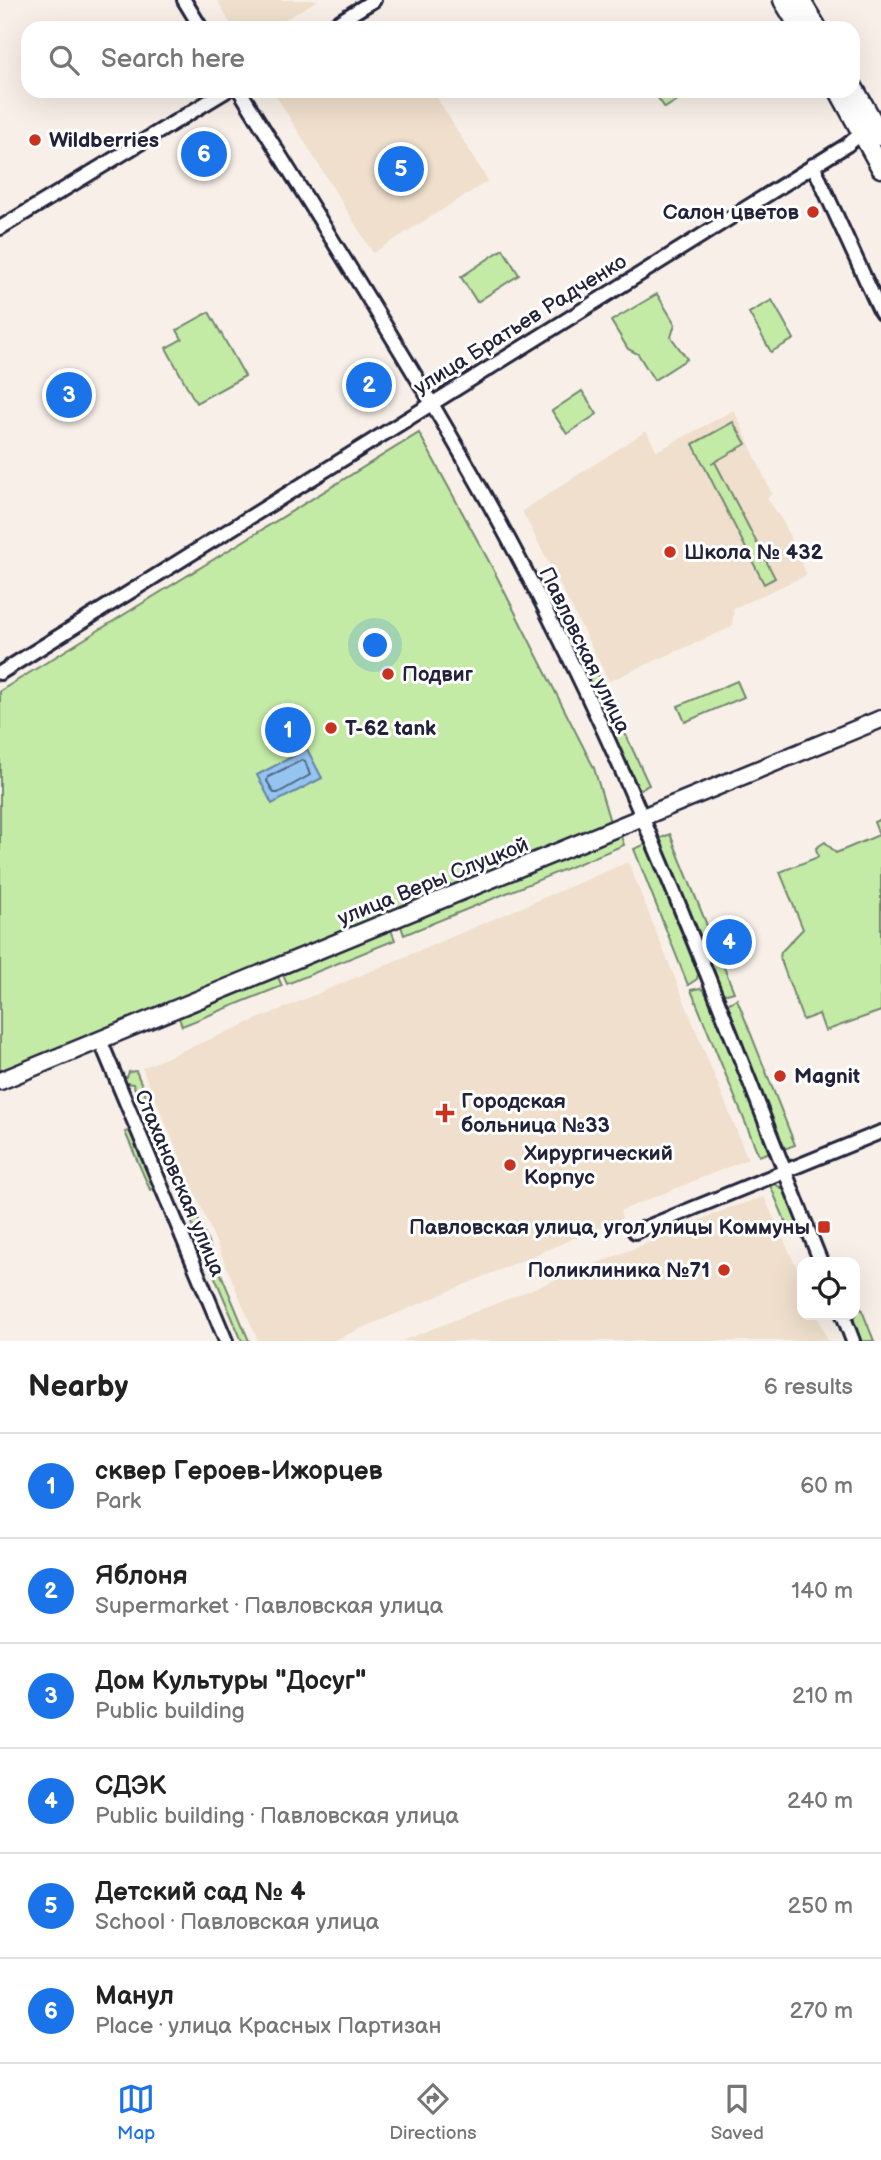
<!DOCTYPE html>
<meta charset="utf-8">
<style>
:root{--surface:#fff;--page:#f6f6f6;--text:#222;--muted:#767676;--line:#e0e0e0;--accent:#1a73e8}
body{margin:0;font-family:"Balsamiq Sans",sans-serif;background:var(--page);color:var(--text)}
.controls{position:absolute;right:21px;bottom:21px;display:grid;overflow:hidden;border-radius:14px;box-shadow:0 7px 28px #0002}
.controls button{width:63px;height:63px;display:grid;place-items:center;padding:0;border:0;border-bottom:2px solid var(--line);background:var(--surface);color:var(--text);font:35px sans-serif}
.you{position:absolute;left:376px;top:646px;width:24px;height:24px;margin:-18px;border:5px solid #fff;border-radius:50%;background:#1a73e8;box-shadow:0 0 0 10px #1a73e833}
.badge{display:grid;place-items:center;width:46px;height:46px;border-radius:50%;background:var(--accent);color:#fff;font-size:23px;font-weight:700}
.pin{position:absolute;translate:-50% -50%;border:4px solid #fff;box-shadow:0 2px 7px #0006}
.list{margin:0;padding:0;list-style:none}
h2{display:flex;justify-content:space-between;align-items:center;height:91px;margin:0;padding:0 28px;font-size:30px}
h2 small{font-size:23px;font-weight:400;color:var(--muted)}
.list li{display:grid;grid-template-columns:46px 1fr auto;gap:21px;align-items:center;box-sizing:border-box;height:105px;padding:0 28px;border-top:2px solid var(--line)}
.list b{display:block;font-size:26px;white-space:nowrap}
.list p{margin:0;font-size:23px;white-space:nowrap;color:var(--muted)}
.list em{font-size:23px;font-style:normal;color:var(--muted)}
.icon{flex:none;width:38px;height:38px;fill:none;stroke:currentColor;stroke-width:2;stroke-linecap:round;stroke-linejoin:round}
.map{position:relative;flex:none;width:881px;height:1341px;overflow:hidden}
.search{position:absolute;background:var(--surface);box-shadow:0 7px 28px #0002;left:21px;right:21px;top:21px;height:77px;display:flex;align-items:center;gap:18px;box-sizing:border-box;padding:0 24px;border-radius:21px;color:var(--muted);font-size:26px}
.sheet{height:721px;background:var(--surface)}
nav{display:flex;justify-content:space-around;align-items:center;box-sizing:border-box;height:98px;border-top:2px solid var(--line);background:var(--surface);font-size:19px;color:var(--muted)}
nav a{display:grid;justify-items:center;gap:4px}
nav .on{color:var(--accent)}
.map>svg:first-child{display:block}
.built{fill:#efdfcc}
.green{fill:#c4eba6;stroke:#738670;stroke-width:2}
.water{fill:#94c4ef;stroke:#6683a7;stroke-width:2}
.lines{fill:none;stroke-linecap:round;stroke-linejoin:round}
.shore{stroke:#506383;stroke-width:2}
.minor-casing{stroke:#22223b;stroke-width:18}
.tertiary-casing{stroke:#22223b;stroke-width:21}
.secondary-casing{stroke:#22223b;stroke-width:23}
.minor{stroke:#fff;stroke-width:12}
.tertiary{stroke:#fff;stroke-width:16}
.secondary{stroke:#fff;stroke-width:18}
.poi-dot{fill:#c8321e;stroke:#fff;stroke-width:2.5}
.labels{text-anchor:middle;stroke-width:6;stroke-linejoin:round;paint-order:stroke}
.poi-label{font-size:21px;font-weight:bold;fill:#22223b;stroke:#fff;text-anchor:start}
.street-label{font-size:21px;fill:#22223b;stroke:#fff}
</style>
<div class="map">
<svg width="881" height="1341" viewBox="0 0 881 1341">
<rect width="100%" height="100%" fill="#f8f0e8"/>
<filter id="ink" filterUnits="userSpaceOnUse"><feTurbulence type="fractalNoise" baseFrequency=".0143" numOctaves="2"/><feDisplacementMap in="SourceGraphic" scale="14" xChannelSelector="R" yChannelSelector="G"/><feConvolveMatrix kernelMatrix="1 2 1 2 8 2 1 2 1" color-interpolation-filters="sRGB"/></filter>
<g filter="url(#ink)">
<g class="built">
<polygon points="217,0 318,0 271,28 233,28"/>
<polygon points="273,91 433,91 488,181 373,253"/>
<polygon points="734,410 772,494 767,498 784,523 807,575 734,608 732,627 609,681 522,511 646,431 657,451"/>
<polygon points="628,862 748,1159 620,1211 622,1218 332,1341 258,1341 142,1068"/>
<polygon points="764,1197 802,1279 802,1315 817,1315 828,1341 402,1341 640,1246 729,1208"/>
</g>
<g class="green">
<polygon points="653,91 692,91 665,108"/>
<polygon points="503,249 519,275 477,302 461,277"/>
<polygon points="657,294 675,324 671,337 687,359 654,380 638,354 628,349 611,321"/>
<polygon points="772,300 794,339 771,352 749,313"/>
<polygon points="209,312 245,376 196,403 166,348 182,339 177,330"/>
<polygon points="582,391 597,414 567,434 552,411"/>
<polygon points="733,422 746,444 711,464 715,462 775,578 764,584 693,444"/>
<polygon points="419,433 492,567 594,768 610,822 0,1072 0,691"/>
<polygon points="595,668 649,785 639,790 588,679 589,672"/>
<polygon points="737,681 744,697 685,722 678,706"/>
<polygon points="881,819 881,1011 825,1031 819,1014 803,1020 780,958 781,952 803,929 780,872 818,857 816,848 825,842 836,853 879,835 874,822"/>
<polygon points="670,834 734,992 727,994 722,993 659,839"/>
<polygon points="621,836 624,845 404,935 401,926"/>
<polygon points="646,844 698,974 697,979 688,985 634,849"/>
<polygon points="391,930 395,940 287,984 283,975"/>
<polygon points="278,977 282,986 182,1026 179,1018"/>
<polygon points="700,988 705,991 770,1152 759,1156 691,990"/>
<polygon points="737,999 795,1145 784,1149 727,1007 729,1003"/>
<polygon points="136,1071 249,1341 242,1341 133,1084 126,1083 124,1077 127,1077 129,1072"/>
<polygon points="128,1131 131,1133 154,1188 150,1190 125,1132"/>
<polygon points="775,1184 784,1190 800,1228 790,1232 770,1185"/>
<path d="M861 1308 874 1341H861C856 1326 848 1319 861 1308Z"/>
</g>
<polygon class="water" points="307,749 322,778 272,804 257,775"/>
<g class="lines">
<polygon class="shore" points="302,760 305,761 310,775 278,793 274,793 267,781 268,777"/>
<g class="minor-casing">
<g id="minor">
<polyline points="184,0 201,28"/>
<polyline points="329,28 374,0"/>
<path d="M240 91C348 266 461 440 553 625 657 831 735 1049 821 1262"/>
<polyline points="813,165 881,313"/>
<polyline points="0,228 226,91"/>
<polyline points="0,673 847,145 863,132"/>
<polyline points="100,1040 226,1341"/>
<polyline points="635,1232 881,1132"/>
<polyline points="843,1315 853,1341"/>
</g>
</g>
<g class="tertiary-casing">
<polyline id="tertiary" points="0,1081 881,719"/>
</g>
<g class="secondary-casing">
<g id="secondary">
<polyline points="783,0 800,28"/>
<polyline points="800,0 817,28"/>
<polyline points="853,87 881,136"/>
<polyline points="839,91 881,168"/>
</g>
</g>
<use href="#minor" class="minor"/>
<use href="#tertiary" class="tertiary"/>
<use href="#secondary" class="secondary"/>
</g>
</g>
<g class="poi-dot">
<circle cx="35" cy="140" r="7"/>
<circle cx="813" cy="212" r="7"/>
<circle cx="670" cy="552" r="7"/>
<circle cx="388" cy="674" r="7"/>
<circle cx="331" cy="728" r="7"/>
<circle cx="780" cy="1076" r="7"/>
<path d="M441.5 1102.5h7v7h7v7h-7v7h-7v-7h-7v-7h7z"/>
<circle cx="510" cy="1165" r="7"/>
<rect x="817" y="1220" width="14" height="14" rx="3.5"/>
<circle cx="724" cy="1270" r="7"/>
</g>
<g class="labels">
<g class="poi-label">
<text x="49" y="147">Wildberries</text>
<text x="799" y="219" text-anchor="end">Салон цветов</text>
<text x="684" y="559">Школа № 432</text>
<text x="402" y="681">Подвиг</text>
<text x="345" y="735">T-62 tank</text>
<text x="794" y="1083">Magnit</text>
<text x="461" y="1108">Городская<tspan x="461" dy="24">больница №33</tspan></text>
<text x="524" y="1160">Хирургический<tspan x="524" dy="24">Корпус</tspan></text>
<text x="810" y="1234" text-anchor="end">Павловская улица, угол улицы Коммуны</text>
<text x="710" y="1277" text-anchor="end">Поликлиника №71</text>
</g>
<g class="street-label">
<text transform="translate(520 324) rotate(-32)" y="7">улица Братьев Радченко</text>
<text transform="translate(585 650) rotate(64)" y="7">Павловская улица</text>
<text transform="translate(433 881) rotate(-22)" y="7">улица Веры Слуцкой</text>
<text transform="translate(180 1183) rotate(67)" y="7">Стахановская улица</text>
</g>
</g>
</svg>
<div class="controls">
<button><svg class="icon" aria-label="locate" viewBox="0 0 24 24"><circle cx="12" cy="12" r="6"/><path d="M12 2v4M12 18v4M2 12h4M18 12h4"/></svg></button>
</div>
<div class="you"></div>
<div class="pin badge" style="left:288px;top:730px">1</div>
<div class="pin badge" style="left:369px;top:385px">2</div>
<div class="pin badge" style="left:69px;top:395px">3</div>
<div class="pin badge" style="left:729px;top:942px">4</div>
<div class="pin badge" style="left:401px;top:169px">5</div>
<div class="pin badge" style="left:204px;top:154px">6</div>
<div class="search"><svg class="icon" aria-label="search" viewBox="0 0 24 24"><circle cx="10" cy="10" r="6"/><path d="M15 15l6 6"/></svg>Search here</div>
</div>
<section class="sheet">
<h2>Nearby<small>6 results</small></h2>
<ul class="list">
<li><span class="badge">1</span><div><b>сквер Героев-Ижорцев</b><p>Park</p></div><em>60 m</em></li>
<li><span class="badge">2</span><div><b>Яблоня</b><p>Supermarket · Павловская улица</p></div><em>140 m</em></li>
<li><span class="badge">3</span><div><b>Дом Культуры &quot;Досуг&quot;</b><p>Public building</p></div><em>210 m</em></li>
<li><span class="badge">4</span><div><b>СДЭК</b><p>Public building · Павловская улица</p></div><em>240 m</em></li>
<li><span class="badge">5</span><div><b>Детский сад № 4</b><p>School · Павловская улица</p></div><em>250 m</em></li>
<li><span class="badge">6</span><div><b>Манул</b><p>Place · улица Красных Партизан</p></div><em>270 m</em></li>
</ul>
</section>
<nav>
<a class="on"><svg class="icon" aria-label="map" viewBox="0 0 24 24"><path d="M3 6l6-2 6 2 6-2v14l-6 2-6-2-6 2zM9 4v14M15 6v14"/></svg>Map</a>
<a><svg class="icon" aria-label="directions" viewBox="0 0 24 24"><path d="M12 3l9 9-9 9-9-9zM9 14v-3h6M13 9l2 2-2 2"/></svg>Directions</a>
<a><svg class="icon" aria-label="saved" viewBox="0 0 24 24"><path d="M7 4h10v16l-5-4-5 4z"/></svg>Saved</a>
</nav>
